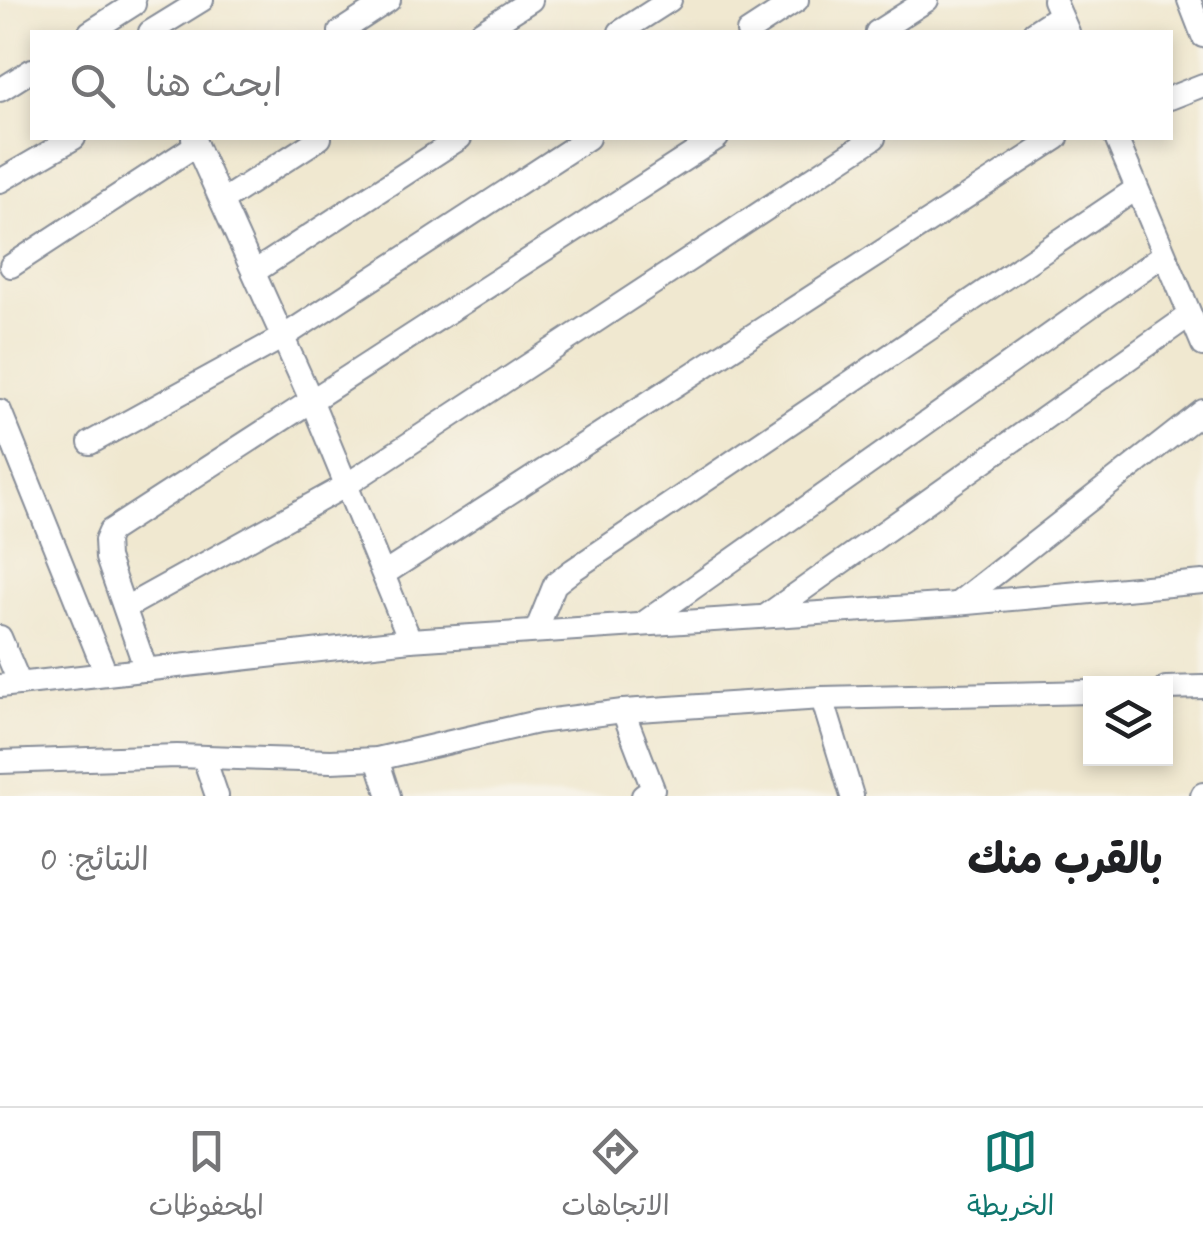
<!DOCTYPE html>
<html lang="ar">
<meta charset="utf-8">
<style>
:root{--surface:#fff;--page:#f2f2f2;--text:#202124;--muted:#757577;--line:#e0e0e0;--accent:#0f766e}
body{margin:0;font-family:Mynerve,"Playpen Sans Arabic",sans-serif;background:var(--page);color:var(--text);direction:rtl}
.controls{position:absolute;right:30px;bottom:30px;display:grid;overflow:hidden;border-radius:0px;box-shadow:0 5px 15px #0003}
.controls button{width:90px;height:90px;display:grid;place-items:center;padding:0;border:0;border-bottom:2px solid var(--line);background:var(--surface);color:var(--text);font:50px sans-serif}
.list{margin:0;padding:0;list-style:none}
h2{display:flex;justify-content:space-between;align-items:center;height:130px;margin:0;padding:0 40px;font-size:42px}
h2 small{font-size:32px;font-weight:400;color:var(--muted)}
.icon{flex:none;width:55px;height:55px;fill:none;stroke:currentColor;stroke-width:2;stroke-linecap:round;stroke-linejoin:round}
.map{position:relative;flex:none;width:1203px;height:796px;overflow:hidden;direction:ltr}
.search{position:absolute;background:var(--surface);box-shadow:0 5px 15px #0003;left:30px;right:30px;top:30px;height:110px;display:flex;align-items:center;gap:25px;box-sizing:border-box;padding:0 35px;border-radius:0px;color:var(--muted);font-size:38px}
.sheet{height:310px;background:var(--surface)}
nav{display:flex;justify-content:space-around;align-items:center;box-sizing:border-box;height:140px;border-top:2px solid var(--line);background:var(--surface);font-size:28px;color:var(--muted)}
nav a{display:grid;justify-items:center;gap:5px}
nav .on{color:var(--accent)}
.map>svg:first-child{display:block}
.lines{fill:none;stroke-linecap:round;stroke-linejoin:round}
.minor-casing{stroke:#868c97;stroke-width:26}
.minor{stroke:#fff;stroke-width:22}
</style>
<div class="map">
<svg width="1203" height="796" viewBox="0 0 1203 796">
<rect width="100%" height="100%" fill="#f7f3e8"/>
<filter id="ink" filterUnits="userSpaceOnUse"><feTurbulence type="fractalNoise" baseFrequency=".01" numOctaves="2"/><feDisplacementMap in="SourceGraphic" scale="20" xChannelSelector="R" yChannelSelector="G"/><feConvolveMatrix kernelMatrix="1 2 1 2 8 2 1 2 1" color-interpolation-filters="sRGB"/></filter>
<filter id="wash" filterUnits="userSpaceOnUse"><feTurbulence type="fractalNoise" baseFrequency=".0048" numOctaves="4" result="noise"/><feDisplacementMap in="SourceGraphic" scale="40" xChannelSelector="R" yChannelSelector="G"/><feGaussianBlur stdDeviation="2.25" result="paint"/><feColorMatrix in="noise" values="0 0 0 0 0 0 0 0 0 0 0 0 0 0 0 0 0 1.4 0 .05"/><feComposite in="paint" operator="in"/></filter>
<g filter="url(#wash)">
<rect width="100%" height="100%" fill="#f0e8d0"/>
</g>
<g filter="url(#ink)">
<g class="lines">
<g class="minor-casing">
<g id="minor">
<polyline points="1054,0 1068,32"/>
<polyline points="1189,0 1203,36"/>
<polyline points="90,32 134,4"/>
<polyline points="150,32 202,0"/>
<polyline points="340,32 389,0"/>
<polyline points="481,32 531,0"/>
<polyline points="620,32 670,0"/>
<polyline points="748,32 797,0"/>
<polyline points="877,32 927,0"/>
<polyline points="1034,32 1060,15"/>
<polyline points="0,90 32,70"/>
<polyline points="1170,98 1203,85"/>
<polyline points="193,138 312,402 410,640"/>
<polyline points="1116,138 1203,345"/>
<polyline points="0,181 74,138"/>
<polyline points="222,201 320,138"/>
<polyline points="11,266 196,145"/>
<polyline points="254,272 460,138"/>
<polyline points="0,411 106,674"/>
<polyline points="90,443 283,337 588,138"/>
<polyline points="384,574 1057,138"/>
<polyline points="958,603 1203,411"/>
<polyline points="125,608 345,486 874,138"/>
<polyline points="767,615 1190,315"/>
<polyline points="645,622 1163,255"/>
<polyline points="536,631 555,584 573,570 1136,189"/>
<polyline points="0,637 20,684"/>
<polyline points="146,670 107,558 106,540 110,531 717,138"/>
<polyline points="0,686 410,640 956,604 1203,582"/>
<polyline points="1166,688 1203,687"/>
<polyline points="822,698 852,796"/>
<polyline points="623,711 653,789 643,796"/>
<polyline points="204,758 217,796"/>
<polyline points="377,759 389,796"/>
<polyline points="0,762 177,756 331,761 377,759 537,722 623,711 822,698 1090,692"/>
<polyline points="1202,796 1203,794"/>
</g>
</g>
<use href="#minor" class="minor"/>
</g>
</g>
</svg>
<div class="controls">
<button><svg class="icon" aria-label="layers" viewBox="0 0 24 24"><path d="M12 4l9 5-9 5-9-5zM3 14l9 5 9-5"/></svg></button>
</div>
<div class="search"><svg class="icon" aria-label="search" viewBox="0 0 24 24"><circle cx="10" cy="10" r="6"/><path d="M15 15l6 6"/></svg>ابحث هنا</div>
</div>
<section class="sheet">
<h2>بالقرب منك<small>النتائج: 0</small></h2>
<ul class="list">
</ul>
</section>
<nav>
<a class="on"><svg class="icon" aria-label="map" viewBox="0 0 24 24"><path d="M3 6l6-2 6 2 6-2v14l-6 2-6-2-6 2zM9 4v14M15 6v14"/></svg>الخريطة</a>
<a><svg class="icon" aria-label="directions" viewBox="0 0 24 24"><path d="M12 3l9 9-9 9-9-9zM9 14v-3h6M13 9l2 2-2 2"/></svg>الاتجاهات</a>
<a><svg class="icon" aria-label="saved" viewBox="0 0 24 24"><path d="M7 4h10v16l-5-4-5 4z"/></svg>المحفوظات</a>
</nav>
